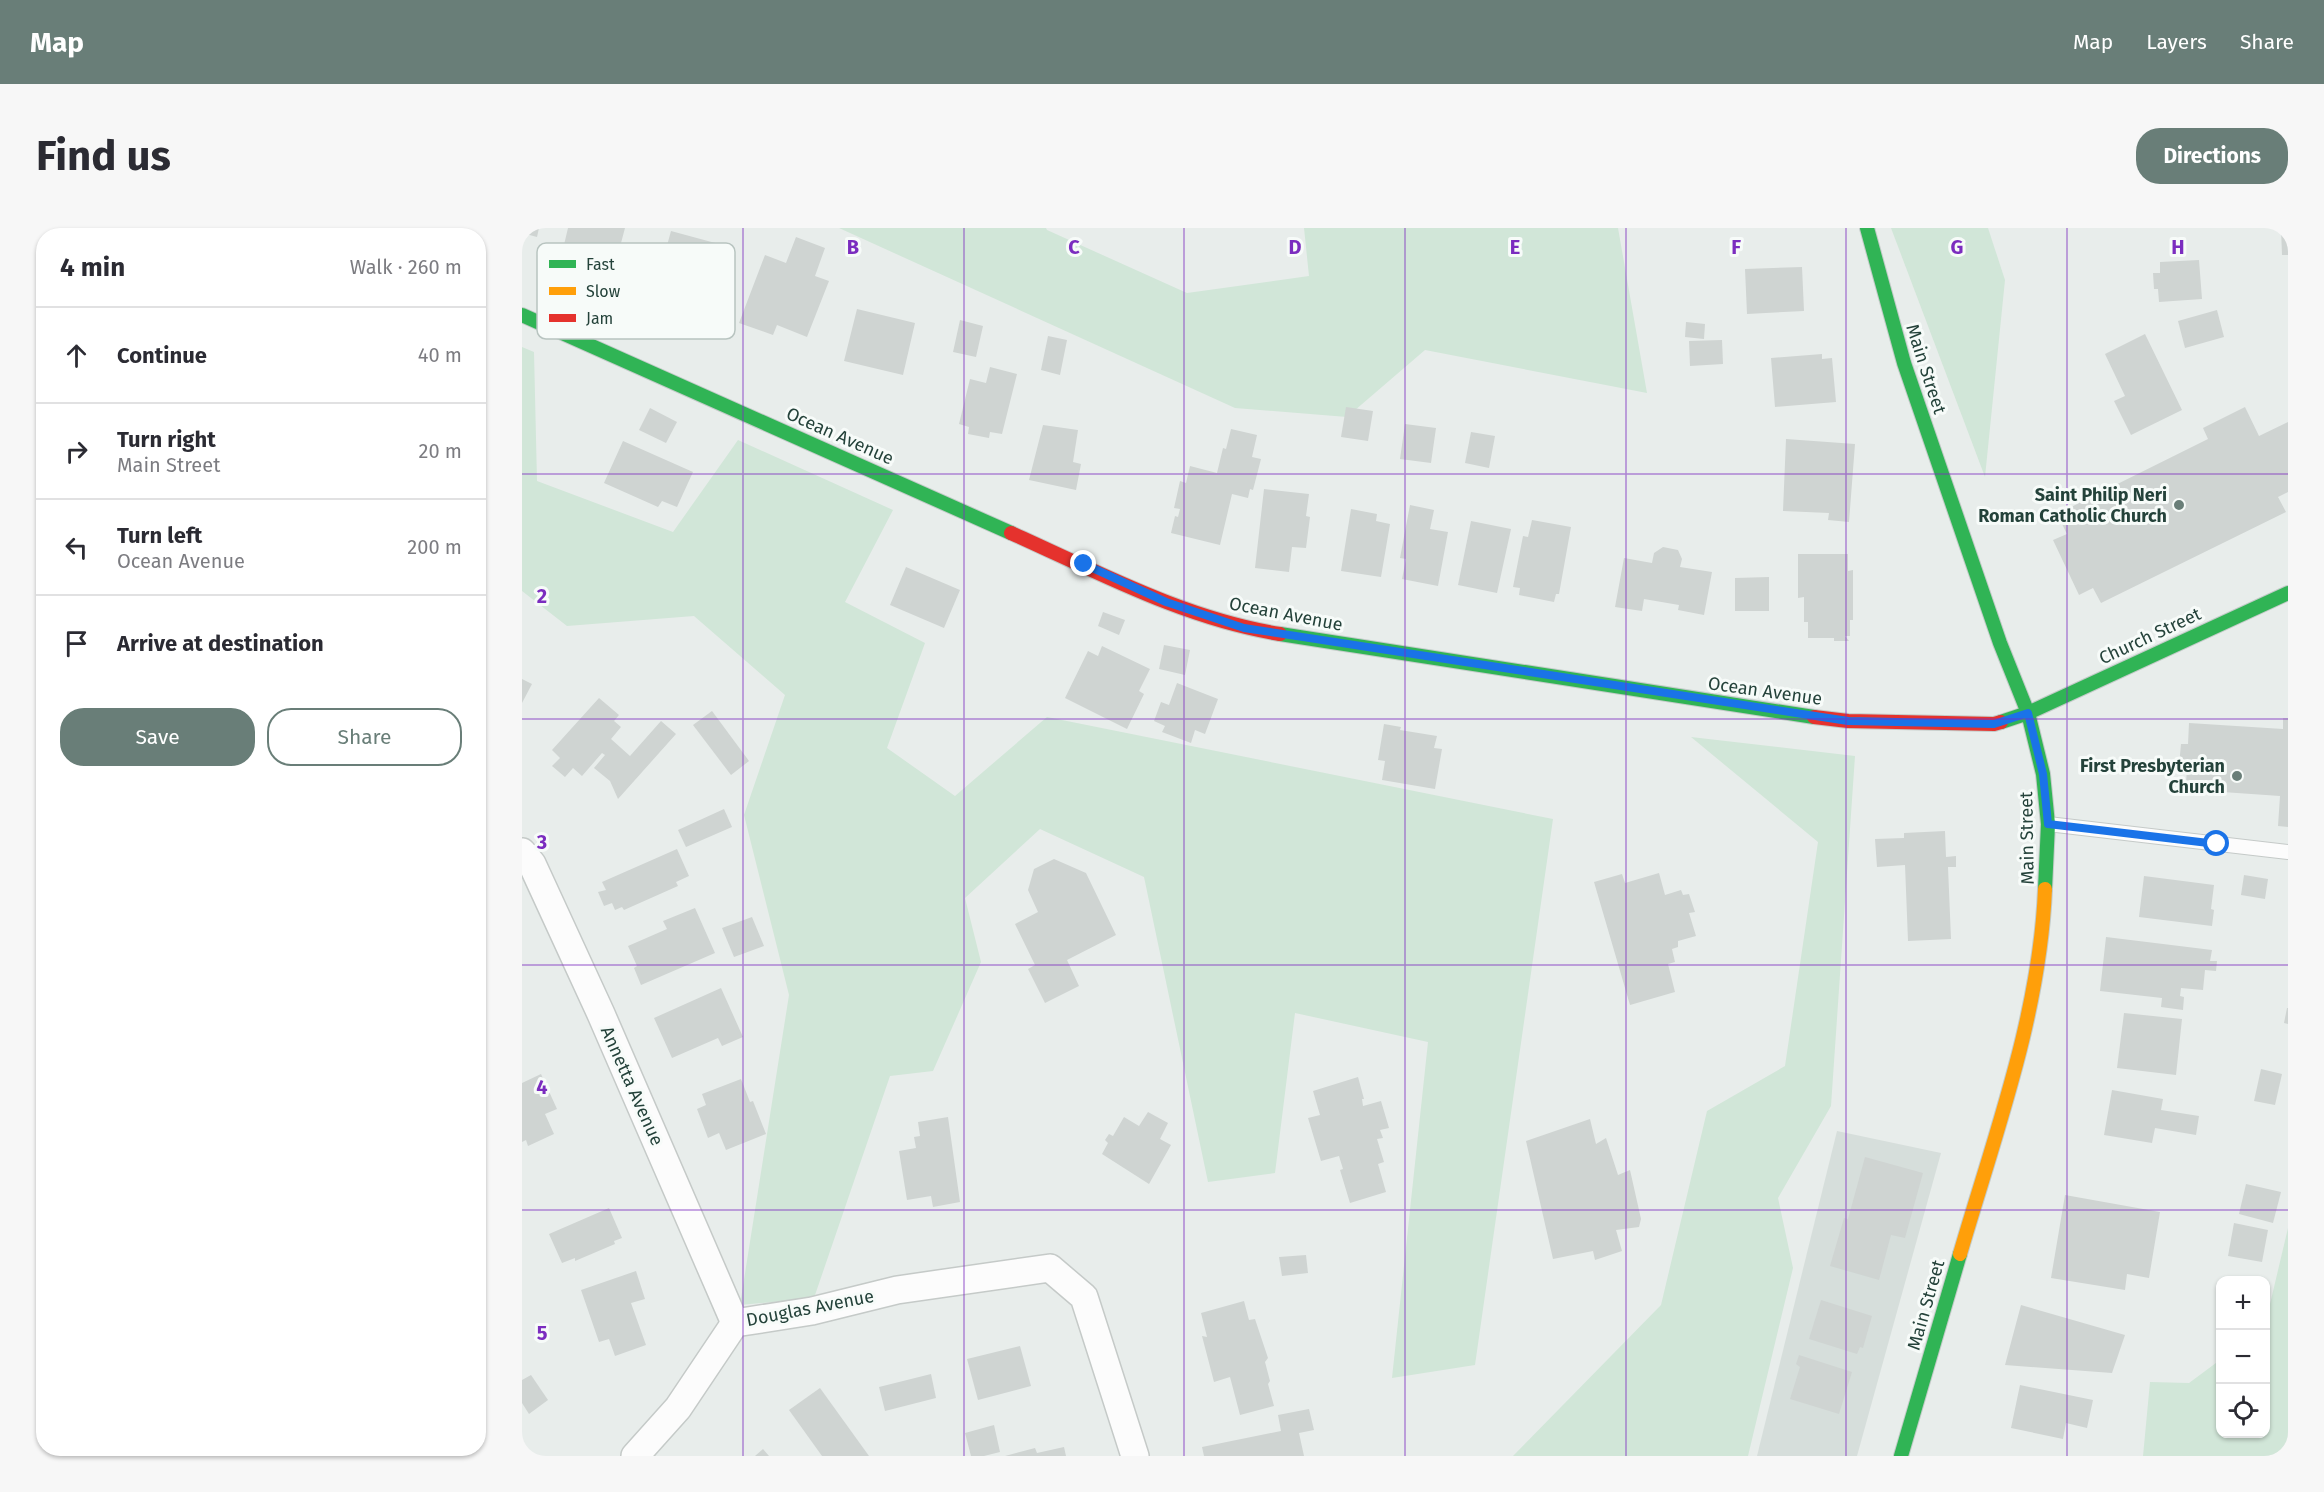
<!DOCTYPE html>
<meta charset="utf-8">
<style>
:root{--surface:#fff;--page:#f7f7f7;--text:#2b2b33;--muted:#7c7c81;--line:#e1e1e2;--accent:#697e78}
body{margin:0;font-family:"Fira Sans",sans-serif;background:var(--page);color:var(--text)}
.controls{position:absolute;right:18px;bottom:18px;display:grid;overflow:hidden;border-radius:12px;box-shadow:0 2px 4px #0004}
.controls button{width:54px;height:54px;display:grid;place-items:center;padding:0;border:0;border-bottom:2px solid var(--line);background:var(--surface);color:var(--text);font:30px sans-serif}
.stop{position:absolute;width:18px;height:18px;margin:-14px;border:4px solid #1a73e8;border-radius:50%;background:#fff}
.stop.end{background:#1a73e8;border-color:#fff;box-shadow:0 2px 6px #0008}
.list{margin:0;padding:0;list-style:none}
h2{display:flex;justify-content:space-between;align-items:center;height:78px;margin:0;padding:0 24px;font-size:26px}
h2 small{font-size:20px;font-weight:400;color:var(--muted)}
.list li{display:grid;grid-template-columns:39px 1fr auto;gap:18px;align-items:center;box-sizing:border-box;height:96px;padding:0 24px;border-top:2px solid var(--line)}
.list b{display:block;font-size:22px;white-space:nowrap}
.list p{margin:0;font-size:20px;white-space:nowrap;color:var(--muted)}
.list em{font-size:20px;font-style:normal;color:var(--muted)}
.actions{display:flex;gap:12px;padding:18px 24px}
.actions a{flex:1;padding:14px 0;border:2px solid var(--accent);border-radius:24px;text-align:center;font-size:21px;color:var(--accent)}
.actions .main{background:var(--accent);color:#fff}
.icon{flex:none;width:33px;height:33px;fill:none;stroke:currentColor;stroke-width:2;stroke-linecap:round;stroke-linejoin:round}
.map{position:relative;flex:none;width:1766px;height:1228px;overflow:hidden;border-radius:24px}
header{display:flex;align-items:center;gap:36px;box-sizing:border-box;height:84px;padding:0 30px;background:var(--accent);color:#fff}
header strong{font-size:28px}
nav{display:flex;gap:33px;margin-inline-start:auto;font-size:21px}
.intro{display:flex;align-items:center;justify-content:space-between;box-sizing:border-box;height:144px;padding:0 36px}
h1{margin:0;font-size:42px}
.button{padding:15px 27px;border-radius:24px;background:var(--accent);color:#fff;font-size:21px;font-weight:700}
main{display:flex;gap:36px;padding:0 36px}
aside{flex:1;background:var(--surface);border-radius:24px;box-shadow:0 2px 4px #0004}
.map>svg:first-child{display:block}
.built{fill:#d6dedb}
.green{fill:#d1e6d8}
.building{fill:#cfd4d2}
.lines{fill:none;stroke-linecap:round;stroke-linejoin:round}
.lane-casing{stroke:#c5cac8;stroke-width:16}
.street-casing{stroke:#c5cac8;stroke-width:30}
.fast-casing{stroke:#c3cbc8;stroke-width:16}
.slow-casing{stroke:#c3cbc8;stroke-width:16}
.jam-casing{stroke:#c3cbc8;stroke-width:16}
.lane{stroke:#fcfcfc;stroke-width:14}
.street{stroke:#fcfcfc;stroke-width:27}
.fast{stroke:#30b455;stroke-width:14}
.slow{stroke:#ff9f0a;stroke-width:14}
.jam{stroke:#e5322d;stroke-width:14}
.route{stroke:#1a73e8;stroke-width:8}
.grid{fill:none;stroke:#7b2cbf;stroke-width:1.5;stroke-opacity:0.55}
.poi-dot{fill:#697e78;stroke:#f7fbf9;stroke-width:2}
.labels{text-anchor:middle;stroke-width:6;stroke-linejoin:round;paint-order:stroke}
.street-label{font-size:18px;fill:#24423a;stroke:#f7fbf9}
.poi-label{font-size:18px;font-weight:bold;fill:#24423a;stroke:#f7fbf9;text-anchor:end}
.key{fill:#f7fbf9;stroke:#b8c4c0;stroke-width:1.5}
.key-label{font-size:16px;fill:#24423a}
.grid-label{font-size:20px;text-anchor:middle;font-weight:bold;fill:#7b2cbf;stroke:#f7fbf9;stroke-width:6;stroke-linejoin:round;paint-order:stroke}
</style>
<header>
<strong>Map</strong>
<nav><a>Map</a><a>Layers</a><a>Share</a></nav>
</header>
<div class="intro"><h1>Find us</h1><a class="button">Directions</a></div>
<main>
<aside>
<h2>4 min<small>Walk · 260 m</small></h2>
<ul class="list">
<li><svg class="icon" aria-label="ahead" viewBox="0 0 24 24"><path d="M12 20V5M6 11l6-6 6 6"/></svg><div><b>Continue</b></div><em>40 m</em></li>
<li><svg class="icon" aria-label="right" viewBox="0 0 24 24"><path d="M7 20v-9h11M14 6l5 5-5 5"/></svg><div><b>Turn right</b><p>Main Street</p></div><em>20 m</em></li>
<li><svg class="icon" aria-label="left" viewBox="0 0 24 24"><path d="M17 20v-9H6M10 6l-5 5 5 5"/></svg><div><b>Turn left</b><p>Ocean Avenue</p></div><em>200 m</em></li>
<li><svg class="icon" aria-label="arrive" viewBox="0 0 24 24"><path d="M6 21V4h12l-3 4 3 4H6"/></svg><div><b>Arrive at destination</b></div></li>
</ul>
<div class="actions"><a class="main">Save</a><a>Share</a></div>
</aside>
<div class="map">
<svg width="1766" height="1228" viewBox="0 0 1766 1228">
<rect width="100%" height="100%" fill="#e8edeb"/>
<polygon class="built" points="1315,903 1419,925 1335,1228 1235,1228"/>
<g class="green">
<polygon points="317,0 524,0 525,2 665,65 787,48 782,0 1096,0 1125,165 903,122 825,189 713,180"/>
<polygon points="1369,0 1466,0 1483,52 1463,249"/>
<polygon points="0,119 12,124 15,253 151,304 216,212 371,282 323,374 403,415 365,520 433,568 525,489 1031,591 953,1137 870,1150 906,814 773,785 753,945 686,954 622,649 518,601 443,670 459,734 411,843 368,848 292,1070 218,1077 267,767 222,587 263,467 172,388 45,398 0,363"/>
<polygon points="1169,509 1333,528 1309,878 1256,970 1271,1040 1226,1228 991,1228 1139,1077 1185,883 1263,838 1296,614"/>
<polygon points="1766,1000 1766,1228 1621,1228 1628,1154 1667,1155 1698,1132 1698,1206 1744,1206 1744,1093"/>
</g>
<g class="building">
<polygon points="0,0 17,0 15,9 0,5"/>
<polygon points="46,0 103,0 91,45 53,36 56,25 41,21"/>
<polygon points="1759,0 1766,0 1766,27 1760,27"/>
<polygon points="149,3 208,19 194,70 135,54"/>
<polygon points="274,9 303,20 293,48 307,53 285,109 255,97 251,107 217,95 243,27 264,35"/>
<polygon points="1677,32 1680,71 1637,74 1636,61 1632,61 1631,45 1638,45 1638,34"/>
<polygon points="1280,39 1282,83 1225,86 1223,41"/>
<polygon points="335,81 393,95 381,147 322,133"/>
<polygon points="1695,82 1702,109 1663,120 1656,93"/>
<polygon points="438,92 461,98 454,129 431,124"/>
<polygon points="1164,94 1183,96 1182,111 1163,109"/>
<polygon points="1623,106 1660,182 1609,207 1592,173 1603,168 1583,126"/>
<polygon points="526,108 545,112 538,147 519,142"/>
<polygon points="1200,112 1201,136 1168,138 1167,113"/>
<polygon points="1300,126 1300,131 1310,130 1314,174 1253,179 1249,130"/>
<polygon points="468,139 495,146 480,206 468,204 467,210 446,206 447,199 437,196 448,151 464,155"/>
<polygon points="824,179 851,183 846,213 819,209"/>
<polygon points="1723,179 1737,208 1766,194 1766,264 1756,269 1764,284 1579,375 1571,360 1557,367 1531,312 1545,306 1535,286 1686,211 1681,200"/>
<polygon points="128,180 155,194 144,215 117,202"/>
<polygon points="883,196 914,200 909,235 878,231"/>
<polygon points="521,197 556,202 551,234 559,236 554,262 507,252"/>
<polygon points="709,201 735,207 730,229 739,231 731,262 728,261 726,270 710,266 698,317 649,305 653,288 656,289 658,281 652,280 658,253 664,255 668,238 695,245 701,220 704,221"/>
<polygon points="949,204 973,208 967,240 943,235"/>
<polygon points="1264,211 1333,216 1327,294 1306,292 1307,285 1261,283"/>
<polygon points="101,213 171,244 155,279 140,273 136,279 82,255"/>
<polygon points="742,261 787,266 784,288 788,289 784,320 770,319 767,344 733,340"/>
<polygon points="888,277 912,282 908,301 926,304 916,358 880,351 884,331 878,330"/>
<polygon points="829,281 855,286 854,293 868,296 859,349 819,343"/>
<polygon points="1010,292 1049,299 1037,366 1034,366 1032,374 997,367 998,360 991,359 1001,308 1006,309"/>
<polygon points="949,293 989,301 975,365 936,357"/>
<polygon points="1141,319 1156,322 1160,331 1158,339 1190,344 1182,387 1156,382 1157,377 1122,371 1120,383 1093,379 1102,330 1130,335 1132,325"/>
<polygon points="1276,326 1326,326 1326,343 1331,342 1331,392 1328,392 1328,408 1323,408 1327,413 1312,413 1312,410 1286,410 1286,394 1282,394 1282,369 1276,370"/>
<polygon points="384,339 438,362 422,400 368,377"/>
<polygon points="1247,349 1247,383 1213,383 1213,350"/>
<polygon points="581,384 603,392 597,407 576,398"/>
<polygon points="642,417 668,422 663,447 637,441"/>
<polygon points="580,418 628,441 617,463 622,466 605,501 543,470 566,423 576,428"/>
<polygon points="0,451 10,456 0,475"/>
<polygon points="655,455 696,471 683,506 673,502 669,515 640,504 643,498 632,493 639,474 647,477"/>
<polygon points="77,470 97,487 92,493 99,499 89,511 108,528 139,493 154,506 96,571 88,553 72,540 83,527 80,525 60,548 51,540 43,549 30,538 38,530 30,522"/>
<polygon points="190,483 227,533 209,547 171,497"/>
<polygon points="1761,490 1766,490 1766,599 1756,598 1758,568 1672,562 1672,558 1664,557 1665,539 1657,538 1659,516 1666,516 1667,495 1761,501"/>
<polygon points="862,496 879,499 878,502 915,508 912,520 920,521 913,561 860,552 863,533 856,532"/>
<polygon points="202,581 210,599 164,619 156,602"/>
<polygon points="1423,603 1424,629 1434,628 1434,639 1426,639 1429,711 1386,713 1383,637 1355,639 1353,611 1382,610 1382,605"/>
<polygon points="155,621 167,648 154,654 156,658 102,682 100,679 93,682 90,675 82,678 76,664 84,662 80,654"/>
<polygon points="532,631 564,645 594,707 545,732 557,758 523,775 506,741 513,737 493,696 516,684 506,662 512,641"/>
<polygon points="1137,645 1143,667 1159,662 1161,667 1167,666 1173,684 1167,685 1174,708 1156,713 1156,719 1150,721 1153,734 1146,736 1153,764 1108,777 1072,654 1100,646 1103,655"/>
<polygon points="1722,647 1746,651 1743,671 1719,667"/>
<polygon points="1622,648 1692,657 1689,681 1692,682 1690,698 1617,689"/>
<polygon points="173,680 193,725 119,757 112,740 115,738 106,718 145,701 141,693"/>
<polygon points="230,689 242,718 212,729 200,700"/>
<polygon points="1584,709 1690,722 1688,733 1695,733 1694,743 1683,742 1681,762 1659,760 1658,768 1662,769 1661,782 1639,779 1640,770 1578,763"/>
<polygon points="199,760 221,809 200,818 196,810 150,830 132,790"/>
<polygon points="1765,780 1766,780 1766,796 1762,795"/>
<polygon points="1602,785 1660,791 1654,847 1595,840"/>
<polygon points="1739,841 1760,846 1753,877 1732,873"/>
<polygon points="19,846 35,881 23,886 32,906 6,918 4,912 0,914 0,855"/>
<polygon points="836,849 842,871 840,871 841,878 859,873 867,900 858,902 861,910 855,911 862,934 856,936 864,964 828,975 818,942 821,941 817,928 799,933 786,890 798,887 791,863"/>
<polygon points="219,851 228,874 231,873 244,906 204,922 197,905 186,910 175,881 184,877 180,866"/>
<polygon points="1590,862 1641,871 1639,882 1677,888 1674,907 1633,900 1630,915 1582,907"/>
<polygon points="626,884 646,895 638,911 649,917 627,956 580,926 586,915 583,912 587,906 591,908 602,889 617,898"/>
<polygon points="426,889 438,974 411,979 409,968 385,972 377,923 394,920 392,909 398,908 396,894"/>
<polygon points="1068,891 1074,916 1084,910 1096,947 1108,942 1119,991 1117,999 1094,1002 1100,1023 1073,1032 1071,1023 1031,1031 1004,913"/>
<polygon points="1343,929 1401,945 1383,1010 1369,1007 1357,1052 1308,1038 1322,990 1326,991"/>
<polygon points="1724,956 1759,964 1751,995 1717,986"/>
<polygon points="1543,967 1638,984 1627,1050 1605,1046 1603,1062 1529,1050"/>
<polygon points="87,980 100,1010 92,1013 93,1016 53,1033 53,1030 40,1035 27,1006"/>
<polygon points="1712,995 1746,1002 1740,1034 1706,1028"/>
<polygon points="784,1027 786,1045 760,1048 757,1029"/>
<polygon points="114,1043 123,1071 109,1075 124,1117 93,1128 87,1111 77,1114 59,1062"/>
<polygon points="1299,1072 1350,1088 1341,1120 1338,1119 1335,1126 1287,1111"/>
<polygon points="722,1073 727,1092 733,1091 746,1130 743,1134 748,1153 746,1156 752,1178 718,1187 708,1149 692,1154 680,1108 685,1109 679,1085"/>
<polygon points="1499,1077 1603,1107 1590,1145 1483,1137"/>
<polygon points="498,1118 509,1158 456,1172 445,1131"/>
<polygon points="1277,1127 1330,1144 1317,1186 1268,1171 1278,1139 1274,1136"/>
<polygon points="409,1146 414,1170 363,1183 357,1159"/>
<polygon points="9,1147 26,1172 7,1186 0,1175 0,1152"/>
<polygon points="1498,1157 1571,1172 1565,1200 1544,1195 1541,1211 1489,1200"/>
<polygon points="298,1160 347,1228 300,1228 267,1182"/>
<polygon points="787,1181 792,1202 777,1205 782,1228 682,1228 680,1219 759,1203 756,1187"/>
<polygon points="472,1197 478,1224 462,1228 449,1228 443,1205"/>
<polygon points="542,1219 544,1228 483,1228 513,1220 515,1225"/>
<polygon points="241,1221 247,1228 233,1228"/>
</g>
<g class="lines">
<g class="lane-casing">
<polyline id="lane" points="1526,596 1766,624"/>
</g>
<g class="street-casing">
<g id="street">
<polyline points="0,624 10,636 79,786 213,1095"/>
<polyline points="113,1228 156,1180 213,1095 290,1083 375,1062 528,1040 562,1069 613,1228"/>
</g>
</g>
<g class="fast-casing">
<g id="fast">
<polyline points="1345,0 1382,135 1478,415 1506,485 1521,546 1526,596 1523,661"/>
<polyline points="0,87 489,305"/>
<polyline points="758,406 1292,489"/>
<polyline points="1479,494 1506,485 1766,365"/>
<polyline points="1379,1228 1438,1026"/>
</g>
</g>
<g class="slow-casing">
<path id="slow" d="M1438 1026C1473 906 1518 786 1523 661"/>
</g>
<g class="jam-casing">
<g id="jam">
<path d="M489 305C576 344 663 391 758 406"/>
<polyline points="1292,489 1326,493 1472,496 1479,494"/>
</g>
</g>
<use href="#lane" class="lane"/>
<use href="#street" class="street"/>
<use href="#fast" class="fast"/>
<use href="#slow" class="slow"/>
<use href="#jam" class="jam"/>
</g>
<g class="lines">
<polyline class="route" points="562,336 644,374 722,400 1326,493 1472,496 1506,485 1521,546 1526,596 1695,616"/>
</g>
<path class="grid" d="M221 0V1228M442 0V1228M662 0V1228M883 0V1228M1104 0V1228M1324 0V1228M1545 0V1228M0 246H1766M0 491H1766M0 737H1766M0 982H1766"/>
<g class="poi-dot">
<circle cx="1657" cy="277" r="6"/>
<circle cx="1715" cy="548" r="6"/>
</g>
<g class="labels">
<g class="street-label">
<text transform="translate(1404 141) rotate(72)" y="6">Main Street</text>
<text transform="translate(318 208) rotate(24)" y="6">Ocean Avenue</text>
<text transform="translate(764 386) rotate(11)" y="6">Ocean Avenue</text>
<text transform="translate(1628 408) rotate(-25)" y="6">Church Street</text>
<text transform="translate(1243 463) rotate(8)" y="6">Ocean Avenue</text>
<text transform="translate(1505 610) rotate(-91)" y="6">Main Street</text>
<text transform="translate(110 858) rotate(66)" y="6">Annetta Avenue</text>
<text transform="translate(1404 1077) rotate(-74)" y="6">Main Street</text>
<text transform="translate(288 1080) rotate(-11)" y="6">Douglas Avenue</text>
</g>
<g class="poi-label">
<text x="1645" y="273">Saint Philip Neri<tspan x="1645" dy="21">Roman Catholic Church</tspan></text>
<text x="1703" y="544">First Presbyterian<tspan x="1703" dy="21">Church</tspan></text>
</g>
</g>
<rect x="15" y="15" width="198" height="96" rx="9" class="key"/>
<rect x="27" y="32" width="27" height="8" fill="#30b455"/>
<rect x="27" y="59" width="27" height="8" fill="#ff9f0a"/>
<rect x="27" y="86" width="27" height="8" fill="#e5322d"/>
<g class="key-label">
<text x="64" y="42">Fast</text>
<text x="64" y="69">Slow</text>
<text x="64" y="96">Jam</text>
</g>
<g class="grid-label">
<text x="331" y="26">B</text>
<text x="552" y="26">C</text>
<text x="773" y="26">D</text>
<text x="993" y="26">E</text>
<text x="1214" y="26">F</text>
<text x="1435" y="26">G</text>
<text x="1656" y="26">H</text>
<text x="20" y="375">2</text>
<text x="20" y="621">3</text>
<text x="20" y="866">4</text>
<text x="20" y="1112">5</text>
</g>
</svg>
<div class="controls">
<button>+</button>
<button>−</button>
<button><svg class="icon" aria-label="locate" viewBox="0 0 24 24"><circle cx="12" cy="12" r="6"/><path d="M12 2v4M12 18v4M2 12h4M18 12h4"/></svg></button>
</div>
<div class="stop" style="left:1695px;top:616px"></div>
<div class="stop end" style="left:562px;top:336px"></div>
</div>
</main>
